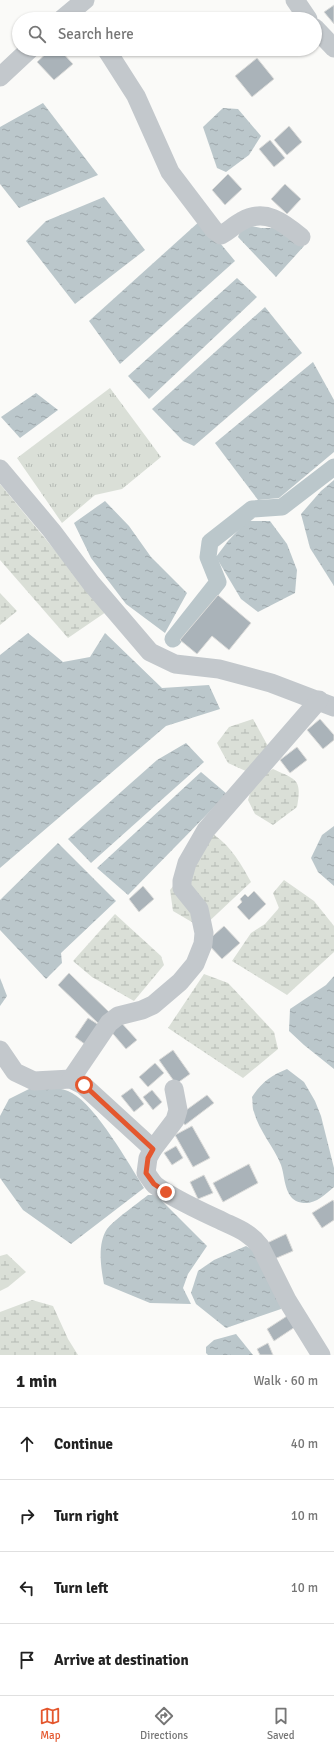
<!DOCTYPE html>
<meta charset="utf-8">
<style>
:root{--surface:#fff;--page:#f6f6f6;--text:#222;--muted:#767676;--line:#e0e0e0;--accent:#e4572e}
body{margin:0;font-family:Signika,sans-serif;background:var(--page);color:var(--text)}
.stop{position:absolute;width:12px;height:12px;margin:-9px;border:3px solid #e4572e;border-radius:50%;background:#fff}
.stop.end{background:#e4572e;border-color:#fff;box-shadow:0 1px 4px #0008}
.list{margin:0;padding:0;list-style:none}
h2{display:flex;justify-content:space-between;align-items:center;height:52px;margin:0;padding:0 16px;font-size:17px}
h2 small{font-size:13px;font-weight:400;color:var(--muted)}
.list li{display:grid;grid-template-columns:26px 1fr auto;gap:12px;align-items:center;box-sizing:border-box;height:72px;padding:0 16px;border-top:1px solid var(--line)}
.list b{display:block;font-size:15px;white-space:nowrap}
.list em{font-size:13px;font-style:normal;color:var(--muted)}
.icon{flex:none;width:22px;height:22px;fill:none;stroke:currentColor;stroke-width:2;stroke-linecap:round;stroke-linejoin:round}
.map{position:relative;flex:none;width:334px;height:1355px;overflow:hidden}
.search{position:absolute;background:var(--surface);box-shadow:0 1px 3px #0004;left:12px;right:12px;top:12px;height:44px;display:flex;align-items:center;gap:10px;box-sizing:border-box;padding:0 14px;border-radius:22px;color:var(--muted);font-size:15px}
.sheet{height:340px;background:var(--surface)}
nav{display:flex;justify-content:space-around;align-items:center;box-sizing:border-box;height:56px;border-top:1px solid var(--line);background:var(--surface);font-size:11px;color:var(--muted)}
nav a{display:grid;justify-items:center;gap:2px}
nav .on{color:var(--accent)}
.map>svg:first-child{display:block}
.grass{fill:url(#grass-tufts)}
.wetland{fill:url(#wetland-marsh)}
.water{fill:url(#water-ripples)}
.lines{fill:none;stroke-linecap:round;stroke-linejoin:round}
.canal{stroke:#bbc7cb;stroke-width:17}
.building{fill:#aab3b9;stroke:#dcdcda}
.street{stroke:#c3c8cc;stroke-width:19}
.route{stroke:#e4572e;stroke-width:5}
</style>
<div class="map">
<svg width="334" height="1355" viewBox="0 0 334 1355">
<defs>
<pattern id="grass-tufts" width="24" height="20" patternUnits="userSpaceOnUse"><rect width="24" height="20" fill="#dadfd7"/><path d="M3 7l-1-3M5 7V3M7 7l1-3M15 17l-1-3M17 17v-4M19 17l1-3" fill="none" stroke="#b4b9b4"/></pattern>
<pattern id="wetland-marsh" width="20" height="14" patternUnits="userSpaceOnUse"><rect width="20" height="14" fill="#dadfd7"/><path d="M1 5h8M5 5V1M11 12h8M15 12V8" fill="none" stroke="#b4b9b4"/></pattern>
<pattern id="water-ripples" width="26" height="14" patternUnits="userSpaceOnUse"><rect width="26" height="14" fill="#bbc7cb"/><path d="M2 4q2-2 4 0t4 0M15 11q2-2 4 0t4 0" fill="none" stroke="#9ca6aa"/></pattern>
</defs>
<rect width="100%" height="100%" fill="#fafaf8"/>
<polygon class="grass" points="110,388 161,457 122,489 95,495 62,523 17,458"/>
<g class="wetland">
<polygon points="0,484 106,612 68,638 0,560"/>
<polygon points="0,593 17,611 0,625"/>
<polygon points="253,719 269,748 248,772 228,763 217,743 229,727"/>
<path d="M273 769C297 780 302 779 297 807L273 825 255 814 248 800 254 780Z"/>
<path d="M206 830C228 841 240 862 251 882L202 928 173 911 170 890 183 874Z"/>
<polygon points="284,880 314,901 334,926 334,952 287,995 232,961 251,933 265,924 279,908 273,893"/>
<polygon points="115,914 161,956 164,965 134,1001 92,977 73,961"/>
<polygon points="204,974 228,983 274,1032 278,1049 243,1078 168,1028"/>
<polygon points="7,1254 26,1272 8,1287 0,1291 0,1256"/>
<polygon points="32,1300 53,1306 68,1339 78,1355 0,1355 0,1312"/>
</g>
<g class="water">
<polygon points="43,103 98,175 19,208 0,184 0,127"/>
<polygon points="223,108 238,109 261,136 249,155 226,172 217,168 203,127"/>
<polygon points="104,197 145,250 75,304 26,241 46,221"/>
<polygon points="201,220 235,261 120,364 89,321"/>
<polygon points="243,224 261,228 285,228 304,246 276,277 238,237"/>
<polygon points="237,278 257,297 149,399 128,376"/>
<polygon points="265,307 302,353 194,446 183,441 152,409"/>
<polygon points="313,362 334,400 334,452 279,498 258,500 215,443"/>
<polygon points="36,393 58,410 20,438 1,417"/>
<polygon points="334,480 334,586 310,548 301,514 321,491"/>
<polygon points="105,501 129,526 151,557 187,593 165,633 126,604 91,558 74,523"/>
<polygon points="247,521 270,521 287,544 297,570 295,593 258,612 241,599 216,557 228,541"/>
<polygon points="28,633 63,662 90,657 105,633 162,688 209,685 220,709 166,726 0,868 0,655"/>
<polygon points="186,743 204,762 91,863 68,839 157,760"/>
<polygon points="201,772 227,794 128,895 97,868"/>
<polygon points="334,826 334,886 318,872 311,858 322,835"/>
<polygon points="58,843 116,901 61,953 62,963 46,979 0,930 0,900"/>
<polygon points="334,976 334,1069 304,1045 289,1031 290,1009 326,985"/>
<polygon points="0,978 7,996 0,1006"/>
<path d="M287 1069 304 1082 315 1101 321 1116 334 1168V1187C323 1196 312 1208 296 1201 284 1194 285 1176 281 1165 274 1147 259 1131 254 1112 252 1108 253 1102 252 1097 262 1082 270 1076 287 1069Z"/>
<path d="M35 1086C46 1087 62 1087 72 1093 96 1106 129 1164 144 1188L71 1244 23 1210 0 1178V1116L9 1099Z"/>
<path d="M148 1195H156L207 1246 188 1274 183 1288 191 1304 150 1303 104 1284C101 1268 97 1244 107 1229 113 1221 139 1202 148 1195Z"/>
<polygon points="246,1246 262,1255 280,1297 281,1309 226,1328 196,1304 191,1293 198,1271 214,1260"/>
<polygon points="236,1334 253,1355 208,1355 206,1353 206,1347 214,1340"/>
</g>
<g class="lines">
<polyline class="canal" points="173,639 218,582 208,557 210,542 252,509 282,507 334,467"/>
</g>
<g class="building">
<polygon points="334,5 334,24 324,12"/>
<polygon points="51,49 59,49 73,64 54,80 37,62"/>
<polygon points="257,58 274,79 252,97 235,76"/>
<polygon points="289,126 302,142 287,155 274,140"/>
<polygon points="270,140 285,158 274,167 259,149"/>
<polygon points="228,174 242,189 225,205 212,190"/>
<polygon points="285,184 301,199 287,214 271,199"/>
<polygon points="218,595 251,623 229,650 212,636 197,654 180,640"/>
<polygon points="320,719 334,735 334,740 323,749 307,730"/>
<polygon points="297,747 307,760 290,773 280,760"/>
<polygon points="143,886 154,899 139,912 129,899"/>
<polygon points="254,891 266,904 249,920 237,907 242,902 240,899 245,894 248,897"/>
<polygon points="224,926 240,943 222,959 206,942"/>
<polygon points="69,973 111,1014 100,1025 58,985"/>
<polygon points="88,1018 99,1025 86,1045 75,1037"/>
<polygon points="118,1019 137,1040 126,1049 108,1028"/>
<polygon points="173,1050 190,1074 176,1084 159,1060"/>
<polygon points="155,1063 164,1073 148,1087 139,1077"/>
<polygon points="132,1088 144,1104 134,1112 121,1096"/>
<polygon points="152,1090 162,1102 153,1110 143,1097"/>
<polygon points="207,1095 214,1103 185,1125 178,1116"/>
<polygon points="192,1126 210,1158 193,1167 175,1135"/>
<polygon points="176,1146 183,1158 172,1165 164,1153"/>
<polygon points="249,1164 258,1183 223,1202 213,1183"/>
<polygon points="204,1175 213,1193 198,1199 190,1182"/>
<polygon points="333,1200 334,1202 334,1220 322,1228 312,1213"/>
<polygon points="286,1234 293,1251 272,1260 265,1244"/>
<polygon points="287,1316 295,1327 274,1341 267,1329"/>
<polygon points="268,1343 273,1355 260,1355 257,1349"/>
</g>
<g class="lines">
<g class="street">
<polyline points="295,0 308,19"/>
<polyline points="62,19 85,0"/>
<polyline points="315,28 334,48"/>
<path d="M106 49 136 96 170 172 214 230 221 235C229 231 234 225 242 221 265 208 283 222 301 237"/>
<polyline points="0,77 30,49"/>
<polyline points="0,469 52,531 91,583 150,652 175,664 219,669 271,683 334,707"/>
<polyline points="0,1050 15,1072 34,1081 71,1079 83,1085 153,1149"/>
<polyline points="71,1079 109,1023 118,1016 142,1010 153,1005 180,982 195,964 203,944 204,933 199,909 182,888 182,881 187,863 206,830 319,700"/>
<path d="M174 1089 178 1110 175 1120 153 1149 148 1158 146 1173C149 1177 152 1182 155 1185 173 1199 203 1212 224 1222 239 1229 250 1233 260 1246L287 1300 321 1355"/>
</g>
</g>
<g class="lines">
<polyline class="route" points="84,1085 153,1149 148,1158 146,1173 154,1184 166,1192"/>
</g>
</svg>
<div class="stop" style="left:84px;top:1085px"></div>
<div class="stop end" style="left:166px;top:1192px"></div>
<div class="search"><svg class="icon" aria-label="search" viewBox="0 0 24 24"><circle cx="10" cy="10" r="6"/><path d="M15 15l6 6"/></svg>Search here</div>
</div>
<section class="sheet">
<h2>1 min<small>Walk · 60 m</small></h2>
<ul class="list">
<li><svg class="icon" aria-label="ahead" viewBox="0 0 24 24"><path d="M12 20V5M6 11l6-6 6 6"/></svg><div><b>Continue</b></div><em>40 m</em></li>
<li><svg class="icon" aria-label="right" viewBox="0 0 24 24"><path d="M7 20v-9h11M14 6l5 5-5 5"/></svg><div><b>Turn right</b></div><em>10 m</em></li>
<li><svg class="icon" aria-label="left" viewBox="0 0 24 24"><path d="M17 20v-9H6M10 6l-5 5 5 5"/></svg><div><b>Turn left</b></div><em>10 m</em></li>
<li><svg class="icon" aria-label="arrive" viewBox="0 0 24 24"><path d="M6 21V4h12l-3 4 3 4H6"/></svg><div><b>Arrive at destination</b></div></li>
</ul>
</section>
<nav>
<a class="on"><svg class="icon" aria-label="map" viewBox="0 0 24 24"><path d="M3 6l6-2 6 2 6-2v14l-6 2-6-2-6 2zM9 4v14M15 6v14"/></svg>Map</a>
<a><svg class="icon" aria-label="directions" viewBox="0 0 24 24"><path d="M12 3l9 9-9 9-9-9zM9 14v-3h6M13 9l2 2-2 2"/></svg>Directions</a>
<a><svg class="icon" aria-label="saved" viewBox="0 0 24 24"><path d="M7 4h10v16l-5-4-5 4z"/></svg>Saved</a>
</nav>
